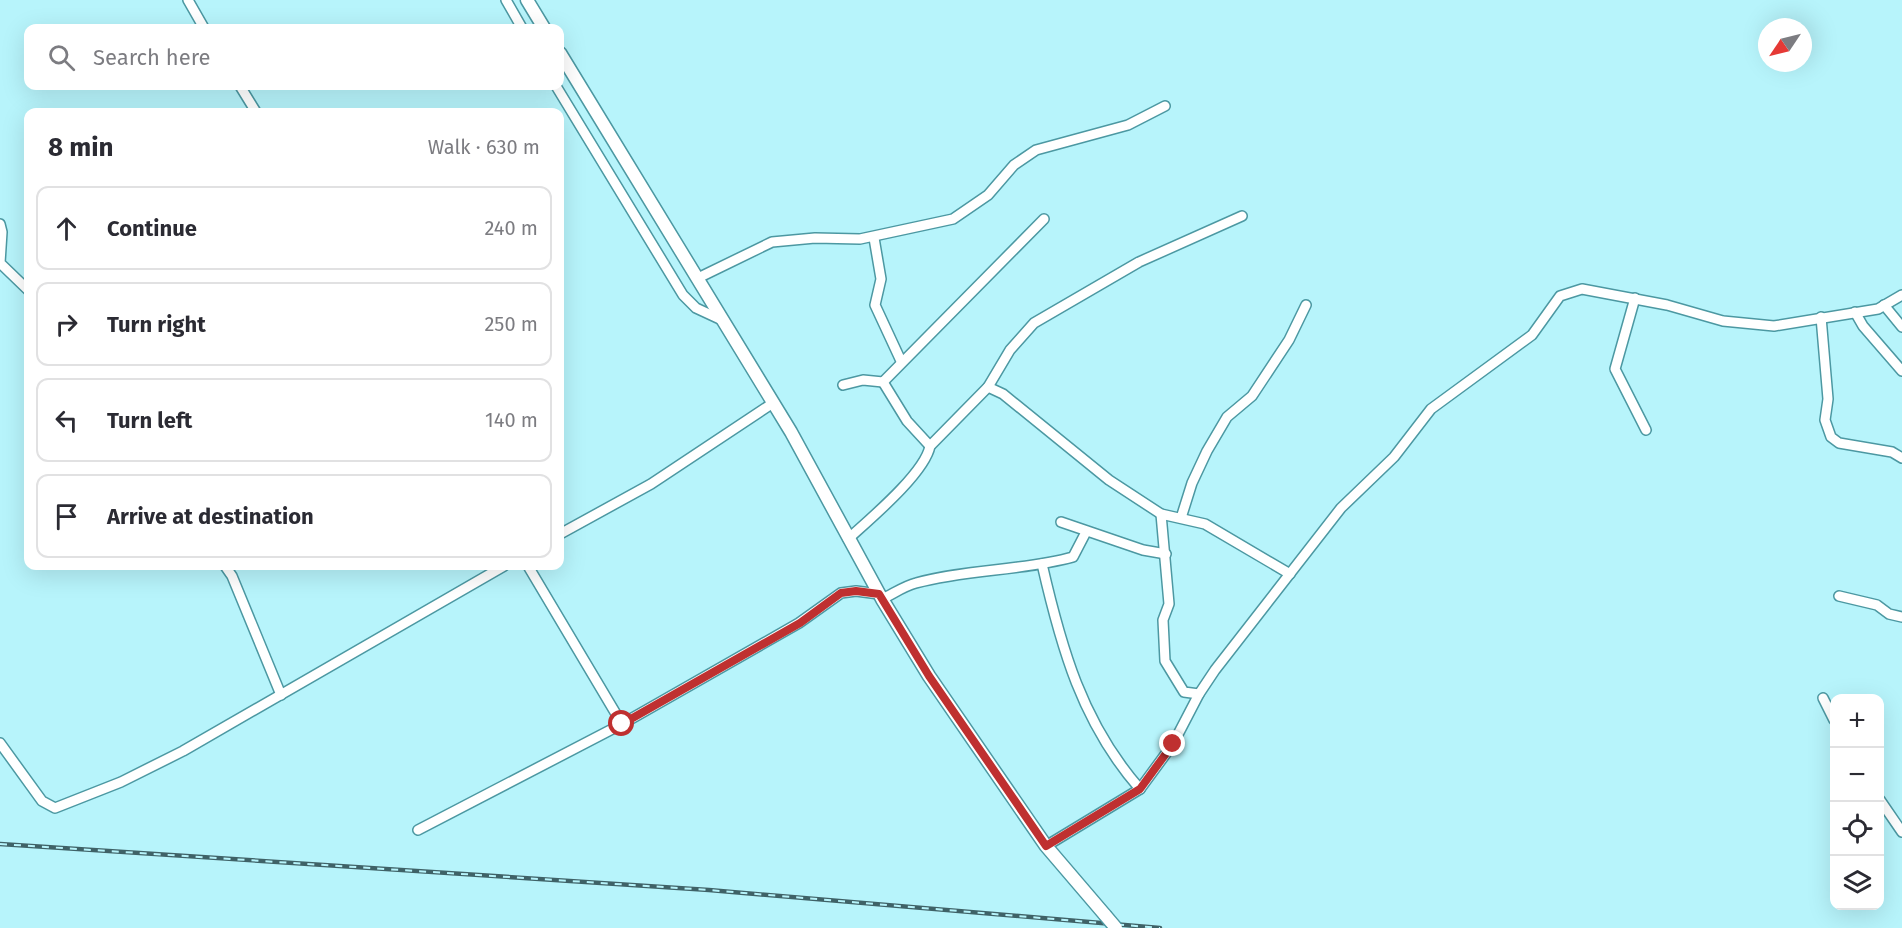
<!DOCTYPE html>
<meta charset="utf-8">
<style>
:root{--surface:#fff;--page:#f2f2f3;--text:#2b2b33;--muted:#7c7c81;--line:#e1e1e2}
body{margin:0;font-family:"Fira Sans",sans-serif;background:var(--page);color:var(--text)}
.controls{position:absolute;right:18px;bottom:18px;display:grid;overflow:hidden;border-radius:12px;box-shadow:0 6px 24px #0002}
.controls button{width:54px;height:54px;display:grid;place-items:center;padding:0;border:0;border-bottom:2px solid var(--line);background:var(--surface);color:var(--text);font:30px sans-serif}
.compass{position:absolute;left:1758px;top:18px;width:54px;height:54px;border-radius:50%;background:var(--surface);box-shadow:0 6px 24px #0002;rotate:235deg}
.stop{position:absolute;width:18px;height:18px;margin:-14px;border:4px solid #bf3030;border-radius:50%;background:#fff}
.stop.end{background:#bf3030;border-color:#fff;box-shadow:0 2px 6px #0008}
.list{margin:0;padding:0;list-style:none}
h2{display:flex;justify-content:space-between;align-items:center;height:78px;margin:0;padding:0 24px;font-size:26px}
h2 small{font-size:20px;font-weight:400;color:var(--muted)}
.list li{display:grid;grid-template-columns:39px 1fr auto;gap:18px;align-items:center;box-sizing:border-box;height:84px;margin:0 12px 12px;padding:0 12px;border:2px solid var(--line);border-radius:12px}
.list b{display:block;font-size:22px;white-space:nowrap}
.list em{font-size:20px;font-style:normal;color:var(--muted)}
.icon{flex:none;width:33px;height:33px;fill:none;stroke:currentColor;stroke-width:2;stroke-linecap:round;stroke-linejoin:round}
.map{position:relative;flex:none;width:1902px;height:928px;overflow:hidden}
.search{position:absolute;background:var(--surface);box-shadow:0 6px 24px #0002;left:24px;top:24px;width:540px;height:66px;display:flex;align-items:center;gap:15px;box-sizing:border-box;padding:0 21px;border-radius:12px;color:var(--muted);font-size:22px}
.panel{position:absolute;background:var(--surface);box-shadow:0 6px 24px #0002;left:24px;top:108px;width:540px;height:462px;border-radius:12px}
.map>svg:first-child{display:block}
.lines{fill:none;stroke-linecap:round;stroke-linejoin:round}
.minor-casing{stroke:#4c98a2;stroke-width:12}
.major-casing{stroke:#4c98a2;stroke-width:15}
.minor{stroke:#fff;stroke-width:9}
.major{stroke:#fff;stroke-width:12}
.rail-casing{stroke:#3f6267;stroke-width:4.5}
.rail{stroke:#b7f4fb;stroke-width:2;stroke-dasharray:7;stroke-linecap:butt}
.major-bridge-casing{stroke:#4c98a2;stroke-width:15;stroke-linecap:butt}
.major-bridge{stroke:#fff;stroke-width:12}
.route{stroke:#bf3030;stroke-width:8}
</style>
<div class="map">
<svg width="1902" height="928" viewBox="0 0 1902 928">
<rect width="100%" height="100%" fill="#b7f4fb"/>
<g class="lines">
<g class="minor-casing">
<g id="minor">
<polyline points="188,0 204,28"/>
<polyline points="506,0 522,28"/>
<polyline points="240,86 256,112"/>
<polyline points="556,86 683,295 696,308 724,321"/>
<polyline points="0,224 2,232 0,263 28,290"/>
<polyline points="874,238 881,279 875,305 901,361"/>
<polyline points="698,278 772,242 815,238 860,239 953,219 988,195 1014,165 1036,150 1128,125 1165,106"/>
<polyline points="1635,298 1615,369 1646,430"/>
<polyline points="1884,305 1902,327"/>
<polyline points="1855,312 1863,326 1902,371"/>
<polyline points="1821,317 1828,399 1825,420 1831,437 1839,443 1892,452 1902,458"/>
<polyline points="883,382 907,421 930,446"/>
<polyline points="843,385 863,380 883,382 1044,219"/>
<polyline points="988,387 1003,394 1109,480 1161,514 1205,524 1290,574"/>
<polyline points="1161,514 1169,604 1163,620 1165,661 1184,692 1199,694"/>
<polyline points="1181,518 1192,483 1207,451 1227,417 1252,396 1289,340 1306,305"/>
<polyline points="1061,522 1143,550 1166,554"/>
<polyline points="560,534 651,484 773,403"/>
<path d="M848 539C870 519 925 473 930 446L988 387 1010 350 1034 323 1139 262 1242 216"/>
<path d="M1042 564C1061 647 1082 723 1140 789"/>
<polyline points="225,566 232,576 281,695"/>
<polyline points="528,566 622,724"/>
<polyline points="1839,596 1877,605 1889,614 1902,617"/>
<path d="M882 599C893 594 904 586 916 583 967 569 1022 571 1073 557L1086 532"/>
<polyline points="1823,698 1834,720"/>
<polyline points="0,743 42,801 55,808 121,782 183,751 504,566"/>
<polyline points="1880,800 1902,832"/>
<polyline points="418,830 622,724 799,623 841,593 856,591 879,594"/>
<polyline points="1046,846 1140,789 1173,744 1199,694 1215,670 1341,508 1394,457 1431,409 1532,335 1560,296 1582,289 1667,305 1723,321 1774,326 1878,309 1902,295"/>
</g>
</g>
<g class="major-casing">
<g id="major">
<polyline points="527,0 544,28"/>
<polyline points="560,53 791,432 882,599 929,676 1046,846 1105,915"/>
</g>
</g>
<use href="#minor" class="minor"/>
<use href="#major" class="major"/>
<g class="rail-casing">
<polyline id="rail" points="0,844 709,890 1160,928"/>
</g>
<use href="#rail" class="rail"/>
<g class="major-bridge-casing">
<polyline id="major-bridge" points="1105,915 1116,928"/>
</g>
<use href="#major-bridge" class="major-bridge"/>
</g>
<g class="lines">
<polyline class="route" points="622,724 800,623 841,593 856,591 879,594 929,676 1046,846 1140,789 1173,744"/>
</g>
</svg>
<div class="controls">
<button>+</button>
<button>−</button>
<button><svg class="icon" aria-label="locate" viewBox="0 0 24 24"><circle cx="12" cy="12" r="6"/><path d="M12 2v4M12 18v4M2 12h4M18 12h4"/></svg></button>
<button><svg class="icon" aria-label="layers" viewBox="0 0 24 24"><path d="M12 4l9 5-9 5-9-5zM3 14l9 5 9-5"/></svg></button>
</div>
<svg class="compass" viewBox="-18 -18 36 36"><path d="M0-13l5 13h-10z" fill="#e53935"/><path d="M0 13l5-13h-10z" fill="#7c7c81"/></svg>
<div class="stop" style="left:622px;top:724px"></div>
<div class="stop end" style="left:1173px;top:744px"></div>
<div class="search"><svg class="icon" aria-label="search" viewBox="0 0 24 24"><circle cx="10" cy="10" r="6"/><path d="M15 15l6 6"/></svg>Search here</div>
<section class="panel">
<h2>8 min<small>Walk · 630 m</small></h2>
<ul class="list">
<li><svg class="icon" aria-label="ahead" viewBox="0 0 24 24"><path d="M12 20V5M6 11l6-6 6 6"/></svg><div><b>Continue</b></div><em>240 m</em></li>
<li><svg class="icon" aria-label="right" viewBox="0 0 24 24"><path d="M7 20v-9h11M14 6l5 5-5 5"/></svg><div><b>Turn right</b></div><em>250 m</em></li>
<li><svg class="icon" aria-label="left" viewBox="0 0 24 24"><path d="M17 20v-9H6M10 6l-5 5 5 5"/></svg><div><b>Turn left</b></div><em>140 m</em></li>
<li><svg class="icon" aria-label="arrive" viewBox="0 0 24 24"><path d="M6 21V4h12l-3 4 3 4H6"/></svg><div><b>Arrive at destination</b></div></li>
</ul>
</section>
</div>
